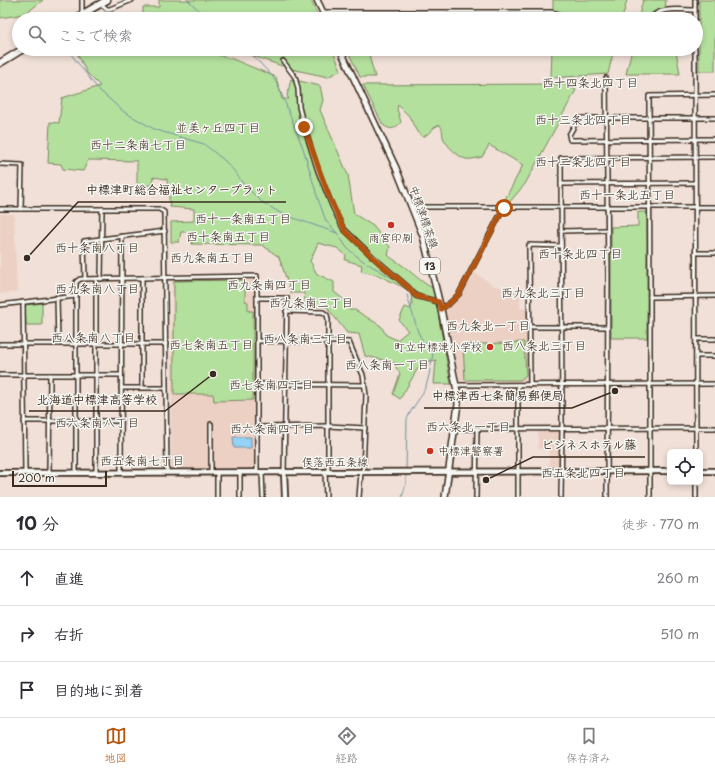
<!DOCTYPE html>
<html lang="ja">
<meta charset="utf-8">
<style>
:root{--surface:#fff;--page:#f2f2f3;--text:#2b2b33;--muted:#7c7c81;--line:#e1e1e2;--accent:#b45309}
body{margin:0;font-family:"Playpen Sans","Klee One",sans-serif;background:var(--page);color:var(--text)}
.controls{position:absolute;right:12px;bottom:12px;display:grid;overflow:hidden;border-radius:6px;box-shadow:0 2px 6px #0003}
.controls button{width:36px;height:36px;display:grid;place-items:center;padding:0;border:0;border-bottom:1px solid var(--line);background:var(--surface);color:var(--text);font:20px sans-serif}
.scale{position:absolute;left:12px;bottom:10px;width:95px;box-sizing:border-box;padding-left:4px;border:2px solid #3b2a1e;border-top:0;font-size:11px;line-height:14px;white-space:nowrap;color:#3b2a1e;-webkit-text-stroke:3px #f6f6f2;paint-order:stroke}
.stop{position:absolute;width:12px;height:12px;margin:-9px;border:3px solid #b45309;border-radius:50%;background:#fff}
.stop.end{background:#b45309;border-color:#fff;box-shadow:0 1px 4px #0008}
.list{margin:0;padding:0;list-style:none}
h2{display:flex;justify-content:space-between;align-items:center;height:52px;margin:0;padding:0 16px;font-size:17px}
h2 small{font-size:13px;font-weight:400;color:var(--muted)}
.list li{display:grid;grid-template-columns:26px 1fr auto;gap:12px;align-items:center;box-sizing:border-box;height:56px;padding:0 16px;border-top:1px solid var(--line)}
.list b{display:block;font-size:15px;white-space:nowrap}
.list em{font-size:13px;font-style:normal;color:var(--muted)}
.icon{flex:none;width:22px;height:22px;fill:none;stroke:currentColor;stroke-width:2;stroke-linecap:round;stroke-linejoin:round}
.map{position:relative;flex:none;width:715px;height:497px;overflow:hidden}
.search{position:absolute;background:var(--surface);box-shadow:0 2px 6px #0003;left:12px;right:12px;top:12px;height:44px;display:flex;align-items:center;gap:10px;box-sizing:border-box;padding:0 14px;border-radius:22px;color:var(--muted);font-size:15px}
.sheet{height:220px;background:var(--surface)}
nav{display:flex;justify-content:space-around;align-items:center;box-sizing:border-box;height:56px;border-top:1px solid var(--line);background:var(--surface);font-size:11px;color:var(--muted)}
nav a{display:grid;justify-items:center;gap:2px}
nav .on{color:var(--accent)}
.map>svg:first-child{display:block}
.built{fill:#ecd0c4}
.green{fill:#b4e09e;stroke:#78855e;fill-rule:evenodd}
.water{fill:#96d2f6;stroke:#728fa0}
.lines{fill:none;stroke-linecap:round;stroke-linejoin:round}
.stream{stroke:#728fa0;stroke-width:1}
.street-casing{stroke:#3b2a1e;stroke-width:6}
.secondary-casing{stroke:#3b2a1e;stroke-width:8}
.primary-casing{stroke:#3b2a1e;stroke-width:8}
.highway-casing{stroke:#3b2a1e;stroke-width:9}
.street{stroke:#f6f6f2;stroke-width:3}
.secondary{stroke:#f6f6f2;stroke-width:4.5}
.primary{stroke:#f6f6f2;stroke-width:5}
.highway{stroke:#f6f6f2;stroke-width:6}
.route{stroke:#b45309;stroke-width:5}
.poi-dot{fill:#c8321e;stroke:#f6f6f2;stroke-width:1.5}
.labels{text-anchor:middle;stroke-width:3;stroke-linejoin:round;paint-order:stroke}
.shield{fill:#f6f6f2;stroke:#73675e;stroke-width:1}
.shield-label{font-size:10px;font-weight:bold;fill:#3b2a1e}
.street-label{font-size:11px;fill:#3b2a1e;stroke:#f6f6f2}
.poi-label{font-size:11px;fill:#3b2a1e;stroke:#f6f6f2}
.neighbourhood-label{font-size:12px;fill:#3b2a1e;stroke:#f6f6f2}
.leader{fill:none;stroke:#3b2a1e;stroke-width:1.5}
.callout-dot{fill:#3b2a1e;stroke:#f6f6f2;stroke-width:1.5}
.callout-label{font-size:12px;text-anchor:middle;font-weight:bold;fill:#3b2a1e;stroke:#f6f6f2;stroke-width:3;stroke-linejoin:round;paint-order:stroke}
</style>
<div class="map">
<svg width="715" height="497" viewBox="0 0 715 497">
<rect width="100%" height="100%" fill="#f0e0d7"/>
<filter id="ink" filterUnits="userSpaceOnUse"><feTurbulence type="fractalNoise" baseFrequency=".025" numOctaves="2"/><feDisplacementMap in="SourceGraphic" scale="8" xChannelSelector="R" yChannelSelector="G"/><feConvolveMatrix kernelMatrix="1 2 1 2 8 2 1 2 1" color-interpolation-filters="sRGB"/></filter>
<g filter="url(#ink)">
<g class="built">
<polygon points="0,214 14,214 17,292 0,294"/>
<polygon points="475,273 495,286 521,291 520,308 527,309 527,382 460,381 444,313 446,309 456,302"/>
<polygon points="255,278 255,468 171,469 172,280"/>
<polygon points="538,431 560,431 560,467 549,467 549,450 538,449"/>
</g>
<g class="green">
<polygon points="0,0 43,0 25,14 0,18"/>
<polygon points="159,0 311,0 319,19 143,19 143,7 159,7"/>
<polygon points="553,0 627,0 622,19 553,19"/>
<polygon points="643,0 666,0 664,19 638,19"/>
<rect x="699" y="0" width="16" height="71"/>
<polygon points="331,15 368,17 368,19 333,19"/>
<path d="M75 49H195L230 58 276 77 282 99H289L287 96 291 79 320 86 323 100 320 110 348 175 354 214 373 226 390 247 388 255C392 259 395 260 399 263 411 271 420 282 433 288L451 384H434L436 360 421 363 400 399 393 394 400 374 393 362 365 356 359 334 347 333 326 306 306 307 304 293H291L279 257 262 245 192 244 190 232H181L179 242H171V222L194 221V209L170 207 167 179 153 177 152 185 137 187V161L88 160 83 171 63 169 61 164 48 163 50 122 59 123 62 98 100 86 87 73ZM318 243 337 248 346 255 345 260 362 265 361 271 378 275 411 291 412 305 410 309 405 307 399 320 408 331 397 340 386 335 381 326 355 310H349L343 299 334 292V282L317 274 310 261Z"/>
<polygon points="228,49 332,49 341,70 328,77 291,69 253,56"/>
<polygon points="347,49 369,49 370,59 375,77 360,77"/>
<polygon points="552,49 614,49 608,74 551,78"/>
<polygon points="632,49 660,49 676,51 680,74 626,74"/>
<path d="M565 84 576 90 525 184 507 205H502L523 165 489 145 482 157C477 158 471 160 466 159 459 158 445 144 443 137 442 132 443 129 440 125 433 126 430 134 423 137L417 132 409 116 398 105 397 109 401 122C395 129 391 131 383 125L363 85Z"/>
<polygon points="638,212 647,212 647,338 611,338 611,227 638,226"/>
<polygon points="245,280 245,301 248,302 248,311 253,311 253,400 214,401 213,394 174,394 174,281"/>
<polygon points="42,303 42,325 26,325 25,305"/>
<polygon points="524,342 526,375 520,380 465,380 463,345"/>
</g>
<polygon class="water" points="233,437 251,437 251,448 234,448"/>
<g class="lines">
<g class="stream">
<polyline points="188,0 208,19"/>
<polyline points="67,49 98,89 124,112 156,130 204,144 225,161 235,172 244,185 262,202 282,214 337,233"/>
<polyline points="245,49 259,62 273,77 280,90 303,148 318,199 326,221 337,233 347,248 363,261 401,283 405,289"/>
<path d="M406 471 407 419C411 409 417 403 422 394 429 383 430 368 433 354L432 350 422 340 418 332 407 295"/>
<polyline points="402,497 406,484 406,474"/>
</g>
<g class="street-casing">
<g id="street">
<polyline points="82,0 82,14"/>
<polyline points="695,0 695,19"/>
<polyline points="101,4 107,9 110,9 132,0"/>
<polyline points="323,12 551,12 558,14 563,19"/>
<path d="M650 19C659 6 680 10 695 10"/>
<polyline points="599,49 613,51 625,49"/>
<polyline points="695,49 696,452"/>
<polyline points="283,61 295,77 298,89 299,107 303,123 318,171 333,208 343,228 372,256 408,287 416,296 439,302"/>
<polyline points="606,78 608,277 607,497"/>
<polyline points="715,118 581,118 578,119 569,135 570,140 715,139"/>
<polyline points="0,164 22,165 21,209"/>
<polyline points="561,184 695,183"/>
<polyline points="411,207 715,207"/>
<polyline points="0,209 159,209 164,212 167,472"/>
<polyline points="561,231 607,230"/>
<polyline points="695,253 715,253"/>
<polyline points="142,278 142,387"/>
<polyline points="85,279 84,241 165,231"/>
<polyline points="96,279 96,473"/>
<polyline points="101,279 102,209"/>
<polyline points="57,297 58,344"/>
<polyline points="650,297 649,96 715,95"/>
<polyline points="257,298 287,298 284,471"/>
<polyline points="23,302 25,473"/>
<polyline points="0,305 76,296"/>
<polyline points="441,309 451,302 459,294 504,207"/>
<polyline points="286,311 323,312 327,315 328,319 328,471"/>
<polyline points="529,327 607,327"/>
<polyline points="696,339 715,339"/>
<polyline points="257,341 349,342 363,375 366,395 363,472"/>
<polyline points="0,344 166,344"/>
<polyline points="696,356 715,356"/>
<polyline points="0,375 121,375"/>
<polyline points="258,384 365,385"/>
<polyline points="455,385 715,384"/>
<polyline points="518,385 518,497"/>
<polyline points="530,385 529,245 561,246"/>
<polyline points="121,388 166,388"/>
<polyline points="24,421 121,421"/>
<polyline points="211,424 211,470"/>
<polyline points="258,427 328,426 365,428"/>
<polyline points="455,429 715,428"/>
<polyline points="121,472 122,236"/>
<polyline points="262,472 263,497"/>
<polyline points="325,472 326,497"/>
<polyline points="49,473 50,375"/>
<polyline points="76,473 76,282 80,279 257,276 257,472"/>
<polyline points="217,473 217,497"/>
<polyline points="696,482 696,497"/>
<polyline points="240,497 240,472"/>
<polyline points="359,497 361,472"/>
<polyline points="476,497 477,429"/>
<polyline points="561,497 562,428 561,158 715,157"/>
<polyline points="650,497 650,297 715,296"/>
</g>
</g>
<g class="secondary-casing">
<g id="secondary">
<polyline points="284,471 285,497"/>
<polyline points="700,471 715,471"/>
<polyline points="0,473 670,471"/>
</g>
</g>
<g class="primary-casing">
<g id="primary">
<polyline points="317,0 326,19"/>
<polyline points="340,49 396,168 423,236 441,309 457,391 458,404 445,497"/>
</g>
</g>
<g class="highway-casing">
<g id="highway">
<polyline points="74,19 107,0"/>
<polyline points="0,63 23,49"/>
</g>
</g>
<use href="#street" class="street"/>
<use href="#secondary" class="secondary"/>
<use href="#primary" class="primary"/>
<use href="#highway" class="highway"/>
</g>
</g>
<g class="lines" filter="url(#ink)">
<polyline class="route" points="304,127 329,197 345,231 379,263 408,287 416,296 439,302 441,309 451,302 459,294 504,208"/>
</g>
<g class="poi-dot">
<circle cx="391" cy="225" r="4"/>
<circle cx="490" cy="347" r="4"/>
<circle cx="430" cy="451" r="4"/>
</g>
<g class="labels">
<rect class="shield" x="420" y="258" width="20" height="16" rx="3"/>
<g class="shield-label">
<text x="430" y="270">13</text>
</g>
<g class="street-label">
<text transform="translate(424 217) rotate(71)" y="4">中標津標茶線</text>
<text x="335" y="466">俣落西五条線</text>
</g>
<g class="poi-label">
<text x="391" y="242">雨宮印刷</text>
<text x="482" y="351" text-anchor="end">町立中標津小学校</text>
<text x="438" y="455" text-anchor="start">中標津警察署</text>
</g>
<g class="neighbourhood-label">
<text x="590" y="87">西十四条北四丁目</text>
<text x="583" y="124">西十三条北四丁目</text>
<text x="218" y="132">並美ヶ丘四丁目</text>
<text x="138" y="149">西十二条南七丁目</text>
<text x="583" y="166">西十二条北四丁目</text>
<text x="627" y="199">西十一条北五丁目</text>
<text x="243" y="223">西十一条南五丁目</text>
<text x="228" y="241">西十条南五丁目</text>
<text x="97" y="252">西十条南八丁目</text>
<text x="580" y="258">西十条北四丁目</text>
<text x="212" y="262">西九条南五丁目</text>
<text x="269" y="289">西九条南四丁目</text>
<text x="97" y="293">西九条南八丁目</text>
<text x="543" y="297">西九条北三丁目</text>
<text x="311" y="307">西九条南三丁目</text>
<text x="488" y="330">西九条北一丁目</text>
<text x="93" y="342">西八条南八丁目</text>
<text x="305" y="343">西八条南三丁目</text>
<text x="211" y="349">西七条南五丁目</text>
<text x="544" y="350">西八条北三丁目</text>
<text x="387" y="369">西八条南一丁目</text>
<text x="271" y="389">西七条南四丁目</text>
<text x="97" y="427">西六条南八丁目</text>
<text x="468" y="431">西六条北一丁目</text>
<text x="272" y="433">西六条南四丁目</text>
<text x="142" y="465">西五条南七丁目</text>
<text x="583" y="477">西五条北四丁目</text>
</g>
</g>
<path class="leader" d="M27 258L78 202H286M615 391L572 408H424M213 374L165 411H29M486 480L533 457H645"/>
<g class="callout-dot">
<circle cx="27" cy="258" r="4"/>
<circle cx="615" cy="391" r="4"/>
<circle cx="213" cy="374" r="4"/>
<circle cx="486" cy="480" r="4"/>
</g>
<g class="callout-label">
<text x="182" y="194">中標津町総合福祉センタープラット</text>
<text x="498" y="400">中標津西七条簡易郵便局</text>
<text x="97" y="404">北海道中標津高等学校</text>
<text x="589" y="449">ビジネスホテル藤</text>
</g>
</svg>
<div class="controls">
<button><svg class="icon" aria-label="locate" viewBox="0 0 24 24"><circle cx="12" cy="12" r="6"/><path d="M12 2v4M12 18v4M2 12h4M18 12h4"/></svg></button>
</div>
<div class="scale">200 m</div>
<div class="stop" style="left:504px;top:208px"></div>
<div class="stop end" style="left:304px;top:127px"></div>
<div class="search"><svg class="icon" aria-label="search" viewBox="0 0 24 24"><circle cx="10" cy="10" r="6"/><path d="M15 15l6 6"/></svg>ここで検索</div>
</div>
<section class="sheet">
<h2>10 分<small>徒歩 · 770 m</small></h2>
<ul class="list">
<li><svg class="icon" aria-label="ahead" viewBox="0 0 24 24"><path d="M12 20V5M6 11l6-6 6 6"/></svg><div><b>直進</b></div><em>260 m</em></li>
<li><svg class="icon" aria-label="right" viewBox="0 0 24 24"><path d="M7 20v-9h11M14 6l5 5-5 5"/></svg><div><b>右折</b></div><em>510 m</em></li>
<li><svg class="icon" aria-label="arrive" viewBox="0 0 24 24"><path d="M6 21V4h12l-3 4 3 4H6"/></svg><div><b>目的地に到着</b></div></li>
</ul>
</section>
<nav>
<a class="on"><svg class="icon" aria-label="map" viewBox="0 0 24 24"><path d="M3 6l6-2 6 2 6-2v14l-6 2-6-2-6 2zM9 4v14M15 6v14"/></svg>地図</a>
<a><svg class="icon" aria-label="directions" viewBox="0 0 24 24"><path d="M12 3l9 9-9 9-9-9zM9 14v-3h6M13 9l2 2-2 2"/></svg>経路</a>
<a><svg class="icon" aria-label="saved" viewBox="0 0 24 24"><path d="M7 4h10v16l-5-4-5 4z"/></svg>保存済み</a>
</nav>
